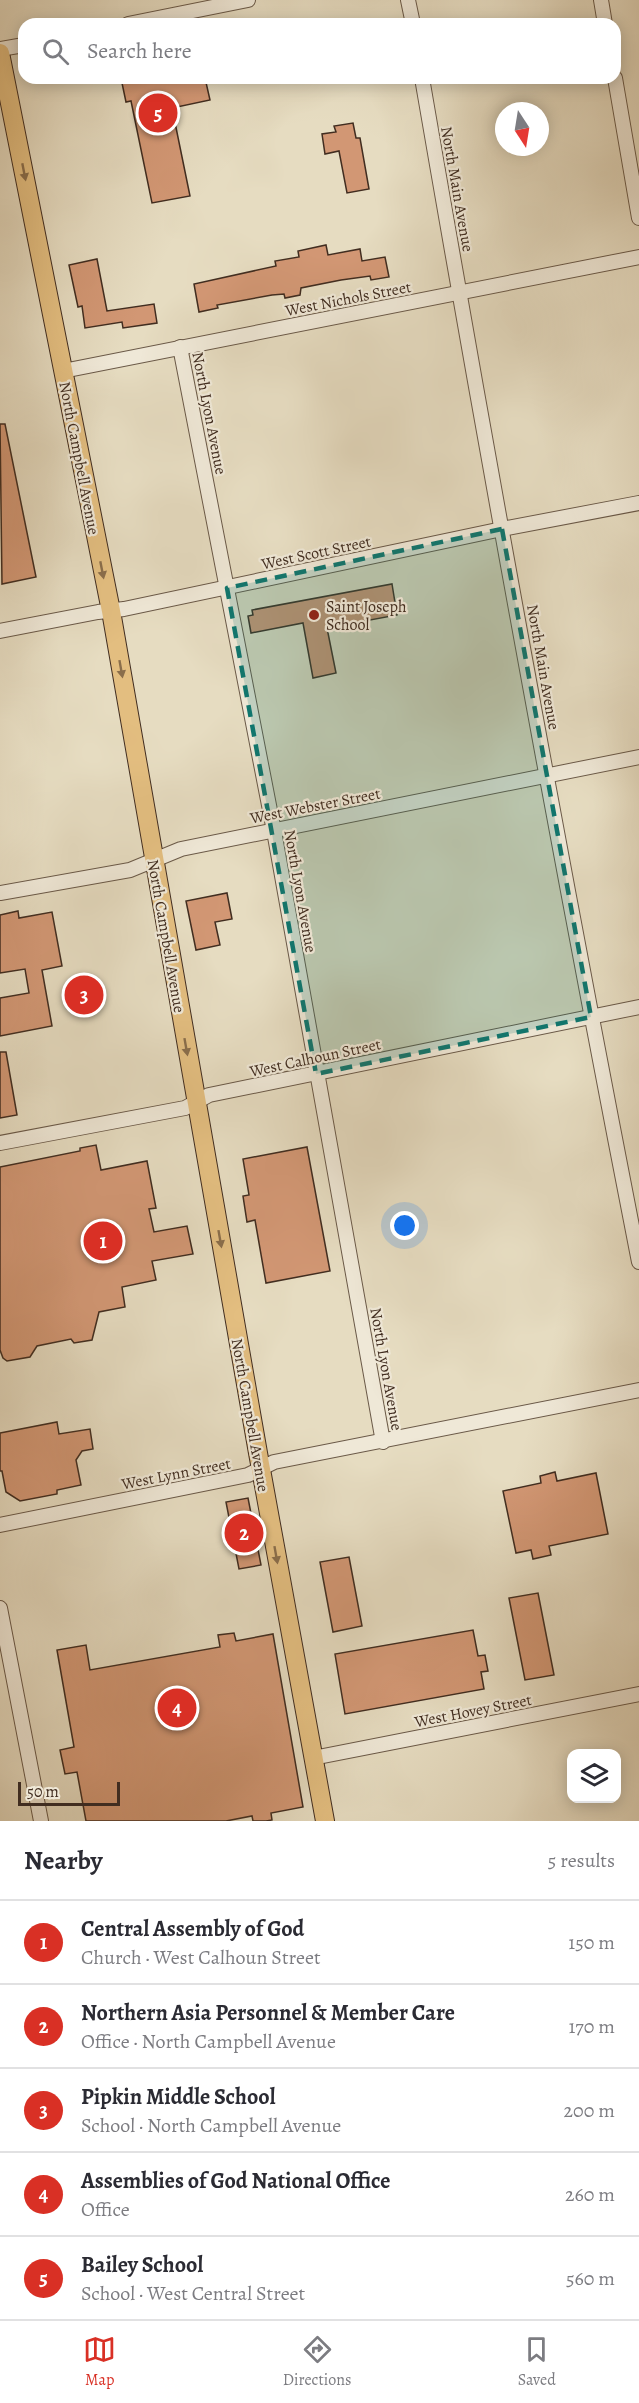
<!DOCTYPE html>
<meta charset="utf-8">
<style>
:root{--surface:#fff;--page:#f7f7f7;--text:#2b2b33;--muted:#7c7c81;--line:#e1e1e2;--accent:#d93025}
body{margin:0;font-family:Alegreya,serif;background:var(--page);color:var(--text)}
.controls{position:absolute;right:18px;bottom:18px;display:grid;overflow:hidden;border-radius:12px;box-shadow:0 3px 15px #0003}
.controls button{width:54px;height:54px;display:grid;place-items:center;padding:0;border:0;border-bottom:2px solid var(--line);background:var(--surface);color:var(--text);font:30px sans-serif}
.compass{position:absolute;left:495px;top:102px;width:54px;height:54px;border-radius:50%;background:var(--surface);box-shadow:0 3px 15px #0003;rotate:168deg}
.scale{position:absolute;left:18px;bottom:15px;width:102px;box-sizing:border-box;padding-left:6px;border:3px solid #412d20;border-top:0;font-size:16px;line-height:21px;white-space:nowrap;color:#412d20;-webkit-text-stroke:4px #efe8d7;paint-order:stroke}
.you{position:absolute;left:405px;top:1226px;width:21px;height:21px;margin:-15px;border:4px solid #fff;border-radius:50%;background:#1a73e8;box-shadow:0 0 0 9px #1a73e833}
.badge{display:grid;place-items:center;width:39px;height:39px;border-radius:50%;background:var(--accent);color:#fff;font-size:20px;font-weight:700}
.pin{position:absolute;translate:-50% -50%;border:3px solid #fff;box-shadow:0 2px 6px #0006}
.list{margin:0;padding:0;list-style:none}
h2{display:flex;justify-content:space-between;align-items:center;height:78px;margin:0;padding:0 24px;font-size:26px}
h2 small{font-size:20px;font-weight:400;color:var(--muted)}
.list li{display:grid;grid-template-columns:39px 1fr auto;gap:18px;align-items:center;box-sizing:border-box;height:84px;padding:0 24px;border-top:2px solid var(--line)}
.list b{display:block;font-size:22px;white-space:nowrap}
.list p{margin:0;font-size:20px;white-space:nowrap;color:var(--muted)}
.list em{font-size:20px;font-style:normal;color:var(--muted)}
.icon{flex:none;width:33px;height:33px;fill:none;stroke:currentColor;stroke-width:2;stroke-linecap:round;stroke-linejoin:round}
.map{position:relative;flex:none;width:639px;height:1821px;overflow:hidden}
.search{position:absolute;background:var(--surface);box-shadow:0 3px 15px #0003;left:18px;right:18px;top:18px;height:66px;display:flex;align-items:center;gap:15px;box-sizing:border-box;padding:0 21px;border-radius:18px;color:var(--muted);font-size:22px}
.sheet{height:498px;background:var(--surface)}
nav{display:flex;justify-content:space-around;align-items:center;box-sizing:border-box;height:84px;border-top:2px solid var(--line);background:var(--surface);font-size:16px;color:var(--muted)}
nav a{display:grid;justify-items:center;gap:3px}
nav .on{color:var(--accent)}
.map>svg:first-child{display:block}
.building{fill:#d29774;stroke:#412d20;stroke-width:1.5}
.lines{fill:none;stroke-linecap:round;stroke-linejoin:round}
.minor-casing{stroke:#6a5948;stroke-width:16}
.major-casing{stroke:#412d20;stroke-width:20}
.minor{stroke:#efe8d7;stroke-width:14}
.major{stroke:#e3be80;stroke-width:18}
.oneway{fill:#8a6e4b}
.marked{fill:#0f766e;fill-opacity:0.2;stroke:#0f766e;stroke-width:4.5;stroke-dasharray:12 8;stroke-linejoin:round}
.poi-dot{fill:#8f2418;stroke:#efe8d7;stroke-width:2}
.labels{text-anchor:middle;stroke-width:4.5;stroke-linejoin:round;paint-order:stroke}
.street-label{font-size:16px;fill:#412d20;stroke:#efe8d7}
.poi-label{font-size:16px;fill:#412d20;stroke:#efe8d7;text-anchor:start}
</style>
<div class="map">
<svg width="639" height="1821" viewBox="0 0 639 1821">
<rect width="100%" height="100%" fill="#e6dcc1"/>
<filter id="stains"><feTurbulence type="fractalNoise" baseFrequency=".00333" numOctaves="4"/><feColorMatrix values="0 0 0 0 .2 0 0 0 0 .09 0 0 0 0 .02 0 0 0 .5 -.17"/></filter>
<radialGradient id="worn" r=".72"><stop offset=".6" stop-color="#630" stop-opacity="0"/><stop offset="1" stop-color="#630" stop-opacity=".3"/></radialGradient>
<g class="building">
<polygon points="127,78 205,78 210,100 172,108 190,196 152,203 131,101 126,102 122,83 127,82"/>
<polygon points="353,123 356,138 360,138 369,189 347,193 339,151 325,154 322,134 336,132 334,126"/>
<polygon points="326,245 328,255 360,249 362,261 385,257 389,277 371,280 370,276 341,280 301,288 300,295 285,298 284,294 272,295 217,305 218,308 199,312 194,284 276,266 275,261 299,257 298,251"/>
<polygon points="97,259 107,311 154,304 157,323 123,328 122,322 85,328 82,306 78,307 69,265"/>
<polygon points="0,424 5,424 36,577 2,584"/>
<polygon points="392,584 397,615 327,628 336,673 313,678 303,623 251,633 248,616 253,615 252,610"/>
<polygon points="227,893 232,919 215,922 220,945 196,950 186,901"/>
<polygon points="18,911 19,918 52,912 62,966 42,970 52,1026 0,1036 0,998 29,993 25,969 0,973 0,915"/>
<polygon points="0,1052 6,1052 17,1115 0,1118"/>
<polygon points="96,1145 101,1170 147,1161 156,1208 149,1209 154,1232 187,1226 193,1254 152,1261 156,1280 122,1287 125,1307 99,1312 92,1340 74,1343 71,1339 37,1346 30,1357 7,1361 3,1358 0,1350 0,1167 80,1151 80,1148"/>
<polygon points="307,1147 330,1271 266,1283 255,1220 247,1222 243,1196 249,1195 243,1159"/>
<polygon points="57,1422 59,1434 90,1429 93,1449 82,1451 76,1460 81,1485 57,1490 57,1494 20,1501 6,1492 2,1471 0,1471 0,1433"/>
<polygon points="555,1472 557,1481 596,1473 608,1534 549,1546 551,1555 533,1559 531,1550 516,1553 503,1491 541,1483 540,1476"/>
<polygon points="248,1498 261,1565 239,1569 226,1502"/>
<polygon points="349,1557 362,1626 333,1632 320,1562"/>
<polygon points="538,1593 554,1675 525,1680 509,1598"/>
<polygon points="473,1630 478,1656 485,1655 488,1671 481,1672 484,1689 345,1714 335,1654"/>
<polygon points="234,1633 236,1641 273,1634 303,1807 271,1813 272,1820 266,1821 253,1821 252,1816 226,1821 86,1821 77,1772 65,1774 60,1750 74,1747 57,1650 86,1645 90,1670 220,1647 218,1635"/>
</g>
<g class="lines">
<g class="minor-casing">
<g id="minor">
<polyline points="408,0 413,24"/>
<polyline points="601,0 605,24"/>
<polyline points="128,24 248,0"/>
<polyline points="0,49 24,45"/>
<path d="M422 78C490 473 562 868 639 1262"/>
<polyline points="615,78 639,218"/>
<polyline points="180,347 274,831 383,1442"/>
<polyline points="63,371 639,257"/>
<polyline points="0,631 98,612 124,609 502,529 639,503"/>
<polyline points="0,893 130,870 181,849 639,757"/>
<polyline points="0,1143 185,1108 209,1095 639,1007"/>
<polyline points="0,1525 248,1475 274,1462 639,1390"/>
<polyline points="0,1608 41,1821"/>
<polyline points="313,1758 639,1694"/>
</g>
</g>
<g class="major-casing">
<polyline id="major" points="0,53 111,611 258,1453 325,1821"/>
</g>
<use href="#minor" class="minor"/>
<use href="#major" class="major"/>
</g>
<defs><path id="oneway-solid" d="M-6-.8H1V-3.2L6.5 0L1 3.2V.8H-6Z" transform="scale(1.5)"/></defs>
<g class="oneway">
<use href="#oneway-solid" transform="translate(24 172) rotate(79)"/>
<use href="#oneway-solid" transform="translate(102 570) rotate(79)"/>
<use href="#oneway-solid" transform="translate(121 669) rotate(80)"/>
<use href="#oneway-solid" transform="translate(186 1047) rotate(80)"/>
<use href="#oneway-solid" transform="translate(220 1239) rotate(80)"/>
<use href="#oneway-solid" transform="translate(276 1555) rotate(80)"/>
</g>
<path class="marked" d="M502 529 591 1017 316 1074 227 588Z"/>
<circle class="poi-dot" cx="314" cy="615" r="6"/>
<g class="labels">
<g class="street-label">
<text transform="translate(458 189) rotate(80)" y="6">North Main Avenue</text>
<text transform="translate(348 298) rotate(-11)" y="6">West Nichols Street</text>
<text transform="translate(210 413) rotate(79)" y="6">North Lyon Avenue</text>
<text transform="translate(80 458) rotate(79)" y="6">North Campbell Avenue</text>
<text transform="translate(316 552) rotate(-12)" y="6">West Scott Street</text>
<text transform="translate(544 667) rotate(80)" y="6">North Main Avenue</text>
<text transform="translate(315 805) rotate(-11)" y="6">West Webster Street</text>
<text transform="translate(301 891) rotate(80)" y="6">North Lyon Avenue</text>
<text transform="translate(167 936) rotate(80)" y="6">North Campbell Avenue</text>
<text transform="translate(315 1057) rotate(-12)" y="6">West Calhoun Street</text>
<text transform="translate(387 1369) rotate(80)" y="6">North Lyon Avenue</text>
<text transform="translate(251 1415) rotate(80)" y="6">North Campbell Avenue</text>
<text transform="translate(176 1473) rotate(-11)" y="6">West Lynn Street</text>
<text transform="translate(473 1710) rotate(-11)" y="6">West Hovey Street</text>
</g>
<g class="poi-label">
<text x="326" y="612">Saint Joseph<tspan x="326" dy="18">School</tspan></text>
</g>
</g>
<rect width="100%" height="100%" filter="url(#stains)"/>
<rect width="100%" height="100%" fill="url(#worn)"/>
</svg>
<div class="controls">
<button><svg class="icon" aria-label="layers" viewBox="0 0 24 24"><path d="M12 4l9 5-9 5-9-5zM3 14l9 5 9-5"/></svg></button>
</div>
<svg class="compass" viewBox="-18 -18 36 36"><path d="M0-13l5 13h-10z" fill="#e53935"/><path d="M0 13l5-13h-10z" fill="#7c7c81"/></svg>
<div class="scale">50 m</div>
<div class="you"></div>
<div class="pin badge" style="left:103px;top:1241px">1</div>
<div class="pin badge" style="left:244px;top:1533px">2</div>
<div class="pin badge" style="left:84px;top:995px">3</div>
<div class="pin badge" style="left:177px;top:1708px">4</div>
<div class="pin badge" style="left:158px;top:113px">5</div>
<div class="search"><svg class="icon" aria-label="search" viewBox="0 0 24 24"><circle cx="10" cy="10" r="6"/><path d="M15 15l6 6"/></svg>Search here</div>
</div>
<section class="sheet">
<h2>Nearby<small>5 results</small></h2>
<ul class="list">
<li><span class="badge">1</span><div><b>Central Assembly of God</b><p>Church · West Calhoun Street</p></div><em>150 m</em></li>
<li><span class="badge">2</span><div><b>Northern Asia Personnel &amp; Member Care</b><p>Office · North Campbell Avenue</p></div><em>170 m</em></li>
<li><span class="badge">3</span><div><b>Pipkin Middle School</b><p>School · North Campbell Avenue</p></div><em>200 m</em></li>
<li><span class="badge">4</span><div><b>Assemblies of God National Office</b><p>Office</p></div><em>260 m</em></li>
<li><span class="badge">5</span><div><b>Bailey School</b><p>School · West Central Street</p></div><em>560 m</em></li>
</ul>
</section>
<nav>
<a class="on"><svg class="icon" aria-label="map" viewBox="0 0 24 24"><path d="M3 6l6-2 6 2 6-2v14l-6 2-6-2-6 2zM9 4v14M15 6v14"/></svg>Map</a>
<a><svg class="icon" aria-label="directions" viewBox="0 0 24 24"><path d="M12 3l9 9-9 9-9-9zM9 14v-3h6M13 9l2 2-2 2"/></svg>Directions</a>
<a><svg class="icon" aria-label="saved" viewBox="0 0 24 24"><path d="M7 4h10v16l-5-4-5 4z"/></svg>Saved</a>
</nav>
